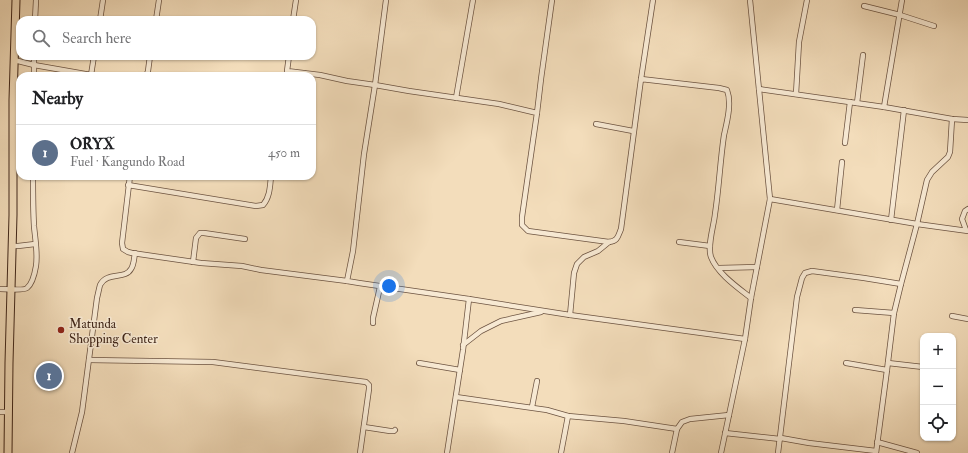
<!DOCTYPE html>
<meta charset="utf-8">
<style>
:root{--surface:#fff;--page:#f6f6f6;--text:#202124;--muted:#757577;--line:#e0e0e0;--accent:#8f2418}
body{margin:0;font-family:"IM FELL Double Pica",serif;background:var(--page);color:var(--text)}
.controls{position:absolute;right:12px;bottom:12px;display:grid;overflow:hidden;border-radius:8px;box-shadow:0 1px 3px #0004}
.controls button{width:36px;height:36px;display:grid;place-items:center;padding:0;border:0;border-bottom:1px solid var(--line);background:var(--surface);color:var(--text);font:20px sans-serif}
.you{position:absolute;left:389px;top:286px;width:14px;height:14px;margin:-10px;border:3px solid #fff;border-radius:50%;background:#1a73e8;box-shadow:0 0 0 6px #1a73e833}
.badge{display:grid;place-items:center;width:26px;height:26px;border-radius:50%;background:var(--accent);color:#fff;font-size:13px;font-weight:700}
.pin{position:absolute;translate:-50% -50%;border:2px solid #fff;box-shadow:0 1px 4px #0006}
.list{margin:0;padding:0;list-style:none}
h2{display:flex;justify-content:space-between;align-items:center;height:52px;margin:0;padding:0 16px;font-size:17px}
h2 small{font-size:13px;font-weight:400;color:var(--muted)}
.list li{display:grid;grid-template-columns:26px 1fr auto;gap:12px;align-items:center;box-sizing:border-box;height:56px;padding:0 16px;border-top:1px solid var(--line)}
.list b{display:block;font-size:15px;white-space:nowrap}
.list p{margin:0;font-size:13px;white-space:nowrap;color:var(--muted)}
.list em{font-size:13px;font-style:normal;color:var(--muted)}
.icon{flex:none;width:22px;height:22px;fill:none;stroke:currentColor;stroke-width:2;stroke-linecap:round;stroke-linejoin:round}
.map{position:relative;flex:none;width:968px;height:453px;overflow:hidden}
.search{position:absolute;background:var(--surface);box-shadow:0 1px 3px #0004;left:16px;top:16px;width:300px;height:44px;display:flex;align-items:center;gap:10px;box-sizing:border-box;padding:0 14px;border-radius:12px;color:var(--muted);font-size:15px}
.panel{position:absolute;background:var(--surface);box-shadow:0 1px 3px #0004;left:16px;top:72px;width:300px;height:108px;border-radius:12px}
.map>svg:first-child{display:block}
.lines{fill:none;stroke-linecap:round;stroke-linejoin:round}
.minor-casing{stroke:#6c5341;stroke-width:6}
.trunk-casing{stroke:#3f2518;stroke-width:9}
.minor{stroke:#f7e9d3;stroke-width:4.5}
.trunk{stroke:#f3ddbb;stroke-width:7}
.poi-dot{fill:#8f2418;stroke:#f7e9d3;stroke-width:1.5}
.labels{text-anchor:middle;stroke-width:3;stroke-linejoin:round;paint-order:stroke}
.poi-label{font-size:13px;fill:#3f2518;stroke:#f7e9d3;text-anchor:start}
</style>
<div class="map">
<svg width="968" height="453" viewBox="0 0 968 453">
<rect width="100%" height="100%" fill="#f3ddbb"/>
<filter id="stains"><feTurbulence type="fractalNoise" baseFrequency=".005" numOctaves="4"/><feColorMatrix values="0 0 0 0 .2 0 0 0 0 .09 0 0 0 0 .02 0 0 0 .5 -.17"/></filter>
<radialGradient id="worn" r=".72"><stop offset=".6" stop-color="#630" stop-opacity="0"/><stop offset="1" stop-color="#630" stop-opacity=".3"/></radialGradient>
<g class="lines">
<g class="minor-casing">
<g id="minor">
<polyline points="386,0 375,85 364,154 353,251 347,281 359,283 469,299 570,315 745,339"/>
<polyline points="864,6 900,15 934,26"/>
<polyline points="35,20 36,0"/>
<polyline points="100,20 103,0"/>
<polyline points="156,20 159,0"/>
<polyline points="167,20 178,19 185,20"/>
<polyline points="293,20 296,0"/>
<polyline points="34,56 34,76"/>
<path d="M289 56 287 71 320 75 347 81 375 85 409 91 499 104 537 113 525 196 522 217V225L528 231 609 242C618 241 618 236 621 229L641 79 719 88 727 90C732 103 727 122 724 135 720 162 719 188 715 214 714 225 707 246 711 257 717 273 737 287 751 298"/>
<polyline points="14,60 34,65 91,75 94,56"/>
<polyline points="146,76 148,71 150,56"/>
<polyline points="641,79 653,0"/>
<polyline points="759,89 884,107 952,119 968,120"/>
<polyline points="796,94 799,42 807,0"/>
<polyline points="456,98 473,0"/>
<polyline points="857,103 863,55"/>
<polyline points="884,107 902,0"/>
<polyline points="537,113 541,79 552,0"/>
<polyline points="596,124 633,131"/>
<polyline points="845,143 850,102"/>
<polyline points="130,176 122,243 123,249 128,252 132,253 201,263 242,266 261,270 347,281"/>
<path d="M128 185 256 206 263 205C270 197 270 186 271 176"/>
<polyline points="770,199 917,224 968,231"/>
<polyline points="837,210 842,162"/>
<polyline points="891,220 904,110"/>
<polyline points="966,230 962,219 965,211 968,209"/>
<polyline points="679,242 710,246"/>
<polyline points="12,246 18,246 35,244"/>
<polyline points="193,262 196,238 200,233 204,233 245,239"/>
<polyline points="719,268 757,267"/>
<path d="M0 289C6 289 24 291 27 288 32 284 35 272 36 266 38 253 35 238 34 226 33 209 33 192 33 176"/>
<polyline points="855,310 894,313"/>
<polyline points="570,315 574,273 577,264 584,257 598,251 609,242"/>
<polyline points="952,316 968,319"/>
<polyline points="373,323 373,318 380,287"/>
<polyline points="463,345 481,331 501,321 541,312"/>
<polyline points="89,360 213,362 366,382 369,385 369,389 360,453"/>
<polyline points="419,363 460,370"/>
<polyline points="846,363 887,370"/>
<polyline points="888,363 923,367"/>
<polyline points="456,397 547,410 568,416 624,421 677,429"/>
<polyline points="532,407 537,381"/>
<polyline points="0,412 8,412"/>
<polyline points="364,427 390,431 394,431 395,430"/>
<polyline points="725,433 780,439"/>
<polyline points="781,438 809,443 876,451"/>
<polyline points="877,442 917,453"/>
<path d="M72 453 82 412 97 298C98 294 99 289 100 285 107 271 125 280 131 269 134 265 134 258 135 253"/>
<polyline points="447,453 463,350 469,299"/>
<polyline points="561,453 568,416"/>
<polyline points="672,453 677,429 682,422 690,419 729,415"/>
<polyline points="721,453 745,339 751,298 770,199 750,0"/>
<polyline points="778,453 797,297 802,278 805,273 812,271 864,278 901,284"/>
<polyline points="876,453 887,370 894,313 901,284 917,224 927,180 932,172 948,157 950,152 952,119"/>
</g>
</g>
<g class="trunk-casing">
<polyline id="trunk" points="8,453 9,363 13,215 13,100 16,0"/>
</g>
<use href="#minor" class="minor"/>
<use href="#trunk" class="trunk"/>
</g>
<circle class="poi-dot" cx="61" cy="330" r="4"/>
<g class="labels">
<g class="poi-label">
<text x="69" y="328">Matunda<tspan x="69" dy="15">Shopping Center</tspan></text>
</g>
</g>
<rect width="100%" height="100%" filter="url(#stains)"/>
<rect width="100%" height="100%" fill="url(#worn)"/>
</svg>
<div class="controls">
<button>+</button>
<button>−</button>
<button><svg class="icon" aria-label="locate" viewBox="0 0 24 24"><circle cx="12" cy="12" r="6"/><path d="M12 2v4M12 18v4M2 12h4M18 12h4"/></svg></button>
</div>
<div class="you"></div>
<div class="pin badge" style="left:49px;top:376px;background:#5c6f8a">1</div>
<div class="search"><svg class="icon" aria-label="search" viewBox="0 0 24 24"><circle cx="10" cy="10" r="6"/><path d="M15 15l6 6"/></svg>Search here</div>
<section class="panel">
<h2>Nearby<small></small></h2>
<ul class="list">
<li><span class="badge" style="background:#5c6f8a">1</span><div><b>ORYX</b><p>Fuel · Kangundo Road</p></div><em>450 m</em></li>
</ul>
</section>
</div>
